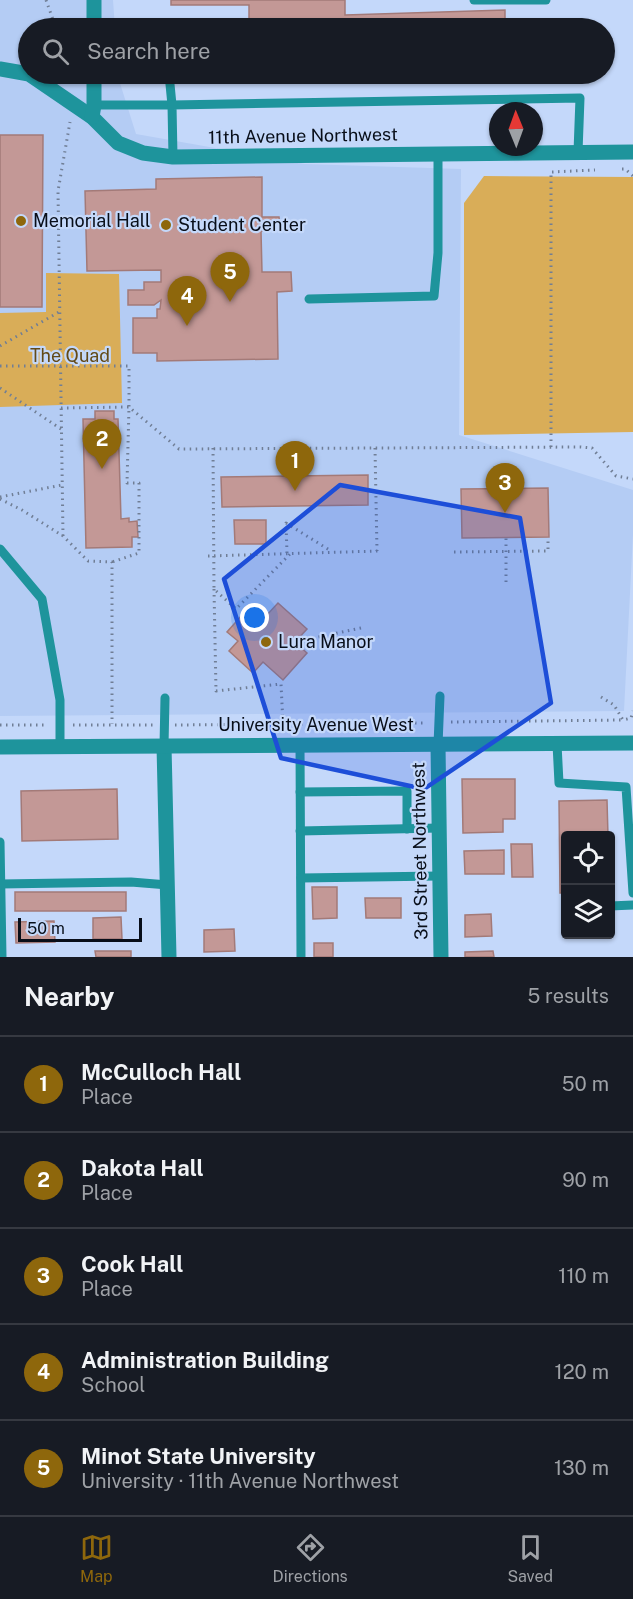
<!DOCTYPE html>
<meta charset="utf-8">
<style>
:root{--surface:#171b24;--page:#242831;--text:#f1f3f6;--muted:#9ea1a6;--line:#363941;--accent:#8e670c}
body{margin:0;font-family:"Public Sans",sans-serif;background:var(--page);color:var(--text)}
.controls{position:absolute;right:18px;bottom:18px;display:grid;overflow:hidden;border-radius:6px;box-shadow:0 2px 4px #0004}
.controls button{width:54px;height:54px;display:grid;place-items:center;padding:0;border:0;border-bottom:2px solid var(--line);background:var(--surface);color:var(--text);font:30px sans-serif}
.compass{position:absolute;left:489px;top:102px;width:54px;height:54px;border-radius:50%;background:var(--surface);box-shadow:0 2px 4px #0004;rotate:359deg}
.scale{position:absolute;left:18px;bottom:15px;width:124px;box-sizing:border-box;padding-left:6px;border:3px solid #080e19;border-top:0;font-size:16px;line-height:21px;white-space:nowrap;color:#080e19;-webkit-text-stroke:4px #c4d8fa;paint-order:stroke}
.you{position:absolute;left:255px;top:618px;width:21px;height:21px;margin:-15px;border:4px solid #fff;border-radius:50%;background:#1a73e8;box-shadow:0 0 0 9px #1a73e833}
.badge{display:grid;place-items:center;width:39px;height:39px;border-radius:50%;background:var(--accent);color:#fff;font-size:20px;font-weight:700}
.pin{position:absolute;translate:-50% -50px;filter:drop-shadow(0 2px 3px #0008)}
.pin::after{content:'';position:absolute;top:32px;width:21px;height:18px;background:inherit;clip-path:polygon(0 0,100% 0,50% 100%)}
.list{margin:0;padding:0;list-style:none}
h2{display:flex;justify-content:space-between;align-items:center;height:78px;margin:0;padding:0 24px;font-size:26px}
h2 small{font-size:20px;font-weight:400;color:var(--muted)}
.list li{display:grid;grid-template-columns:39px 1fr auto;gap:18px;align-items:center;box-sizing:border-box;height:96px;padding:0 24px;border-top:2px solid var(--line)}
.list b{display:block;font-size:22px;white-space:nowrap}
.list p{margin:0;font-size:20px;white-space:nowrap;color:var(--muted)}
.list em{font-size:20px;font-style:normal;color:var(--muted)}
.icon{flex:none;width:33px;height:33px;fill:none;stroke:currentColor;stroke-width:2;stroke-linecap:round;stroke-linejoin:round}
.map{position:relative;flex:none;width:633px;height:957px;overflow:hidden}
.search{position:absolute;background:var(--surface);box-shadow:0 2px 4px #0004;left:18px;right:18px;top:18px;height:66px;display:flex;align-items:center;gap:15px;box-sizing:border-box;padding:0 21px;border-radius:33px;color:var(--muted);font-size:22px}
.sheet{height:558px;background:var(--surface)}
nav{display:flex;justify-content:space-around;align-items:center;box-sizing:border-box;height:84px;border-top:2px solid var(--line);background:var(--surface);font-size:16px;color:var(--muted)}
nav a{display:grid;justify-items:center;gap:3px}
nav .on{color:var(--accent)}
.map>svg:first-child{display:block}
.built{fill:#b4ccf4}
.green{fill:#d9ad58}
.building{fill:#c39896;stroke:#a37a78;stroke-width:1.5}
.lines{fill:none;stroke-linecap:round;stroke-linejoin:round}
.path{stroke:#707e95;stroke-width:3;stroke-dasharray:1.5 4.5;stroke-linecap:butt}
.service{stroke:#1e949c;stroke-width:9}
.minor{stroke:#1e949c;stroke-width:15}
.tertiary{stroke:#1e949c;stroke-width:15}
.marked{fill:#1d4ed8;fill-opacity:0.2;stroke:#1d4ed8;stroke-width:4.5;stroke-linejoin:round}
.poi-dot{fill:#8e670c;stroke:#c4d8fa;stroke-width:2}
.labels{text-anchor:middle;stroke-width:4.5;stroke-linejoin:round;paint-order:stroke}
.street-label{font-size:18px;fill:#080e19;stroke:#c4d8fa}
.poi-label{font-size:18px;fill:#080e19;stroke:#c4d8fa;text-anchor:start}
.park-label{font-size:18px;fill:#634a17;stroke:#c4d8fa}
</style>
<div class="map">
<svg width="633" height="957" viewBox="0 0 633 957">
<rect width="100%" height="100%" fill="#c4d8fa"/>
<polygon class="built" points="0,0 113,0 115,28 28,28 28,74 119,74 119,80 136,134 305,164 461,169 459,435 633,490 633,534 624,711 0,716"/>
<g class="green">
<polygon points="484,176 633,177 633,432 464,435 464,203"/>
<polygon points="46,273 119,274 122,403 0,407 0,313 46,312"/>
</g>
<g class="building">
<polygon points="171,0 345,0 345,15 505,10 505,28 249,28 249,5 171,5"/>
<polygon points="0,135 43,135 42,307 0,307"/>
<polygon points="262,177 262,217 279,217 280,230 261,231 262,272 291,272 292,291 277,292 278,359 157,361 157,353 133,353 133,318 157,318 157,309 160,309 161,300 154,305 128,305 128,290 144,290 144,282 161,282 161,270 87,271 85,191 156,189 156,179"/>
<polygon points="95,411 114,411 114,419 118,419 121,519 129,518 129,522 137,521 138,537 132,537 132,547 86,548 83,419 95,419"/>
<polygon points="368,475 368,505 222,507 221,477"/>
<polygon points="548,488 549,537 462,538 461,489"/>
<polygon points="234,520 266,520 266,544 235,544"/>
<polygon points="278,603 307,629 295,642 307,653 283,680 263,662 253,673 229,651 238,641 227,632 251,605 265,617"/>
<polygon points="462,779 515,779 515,819 503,819 503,832 463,833"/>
<polygon points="117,789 118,839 22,841 21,791"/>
<polygon points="607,800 608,836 566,836 566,893 560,893 559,801"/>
<polygon points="511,844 532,844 533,877 512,877"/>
<polygon points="504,850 504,874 465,874 464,851"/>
<polygon points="312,887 337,887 337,918 313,919"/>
<rect x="15" y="892" width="111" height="19"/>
<polygon points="365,898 401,898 401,918 366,918"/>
<polygon points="491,914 492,936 465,937 465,915"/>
<polygon points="121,917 122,939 93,939 93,918"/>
<polygon points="54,921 55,942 16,943 15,922"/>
<polygon points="234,929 235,951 204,952 204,930"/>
<rect x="314" y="943" width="19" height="14"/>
<polygon points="95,951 131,951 131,957 96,957"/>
<polygon points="493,951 494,957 465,957 465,952"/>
</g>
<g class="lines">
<g class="path">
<polyline points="46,0 56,28"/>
<polyline points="69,74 69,82"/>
<polyline points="622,169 625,169 633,176"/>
<polyline points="0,346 59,312"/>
<polyline points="0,366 129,366 129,407 179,449 581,447 592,448 616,476 633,479"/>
<polyline points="0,388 61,429"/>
<polyline points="61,408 129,407 127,483 139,483 139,553 112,562"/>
<polyline points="551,447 551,172 595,170"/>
<polyline points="213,448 214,589 236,609 291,553"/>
<polyline points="375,448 377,551"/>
<polyline points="0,497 62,485"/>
<polyline points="0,499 22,510 63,536 88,561 112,562 112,724"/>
<polyline points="63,536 58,191 70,122"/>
<polyline points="454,552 548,551 548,541"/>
<polyline points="287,553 286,523 331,551"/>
<polyline points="208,556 379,551"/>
<polyline points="506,582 506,538"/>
<polyline points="214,589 216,691 281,684 283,724"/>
<polyline points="295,642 361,628"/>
<polyline points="601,697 614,705 623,720 631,718 633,711"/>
<polyline points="451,722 623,720"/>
<polyline points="0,725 48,725"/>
<polyline points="73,725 153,725"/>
<polyline points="175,725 426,723"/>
</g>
<g class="service">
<polyline points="474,0 546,0"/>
<polyline points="166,27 166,28"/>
<polyline points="94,105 172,105 169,74"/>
<polyline points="173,157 172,105 580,98 578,152"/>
<polyline points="309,299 434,296 438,253 438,154"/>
<polyline points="0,549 42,599 60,700 60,746"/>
<polyline points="300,744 301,957"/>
<polyline points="557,744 559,783 626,787 633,893"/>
<polyline points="438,745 440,696"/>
<polyline points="164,746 165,698"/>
<polyline points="300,792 407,791 407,829"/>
<polyline points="300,831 439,828"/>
<polyline points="0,842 2,957"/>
<polyline points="301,878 439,876"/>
<polyline points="0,884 131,882 168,885"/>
<polyline points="610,906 633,905"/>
</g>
<g class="minor">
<polyline points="94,0 94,28"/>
<polyline points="0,69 29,74 92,117 118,143 143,153 173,157 633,152"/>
<polyline points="92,117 94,105 94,74"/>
<polyline points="438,745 441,957"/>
<polyline points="164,746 169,957"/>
</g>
<polyline class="tertiary" points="0,747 633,743"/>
</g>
<path class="marked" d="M340 485 520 518 551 703 424 789 281 758 224 579Z"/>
<g class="poi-dot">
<circle cx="21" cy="221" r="6"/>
<circle cx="166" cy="225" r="6"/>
<circle cx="266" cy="642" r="6"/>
</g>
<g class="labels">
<g class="street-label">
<text transform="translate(303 136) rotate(-1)" y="6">11th Avenue Northwest</text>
<text x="316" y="731">University Avenue West</text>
<text transform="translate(420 851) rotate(-91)" y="6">3rd Street Northwest</text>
</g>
<g class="poi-label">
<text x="33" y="227">Memorial Hall</text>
<text x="178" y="231">Student Center</text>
<text x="278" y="648">Lura Manor</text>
</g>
<g class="park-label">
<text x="70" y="362">The Quad</text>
</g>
</g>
</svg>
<div class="controls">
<button><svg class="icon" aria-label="locate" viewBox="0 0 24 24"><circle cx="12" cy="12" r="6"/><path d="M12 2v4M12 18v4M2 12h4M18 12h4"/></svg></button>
<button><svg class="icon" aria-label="layers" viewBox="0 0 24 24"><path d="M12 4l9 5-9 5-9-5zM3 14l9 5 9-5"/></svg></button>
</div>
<svg class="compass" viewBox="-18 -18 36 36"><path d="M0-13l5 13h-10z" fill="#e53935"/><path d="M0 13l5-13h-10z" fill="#9ea1a6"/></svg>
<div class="scale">50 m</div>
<div class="you"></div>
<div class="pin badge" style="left:295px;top:491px">1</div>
<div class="pin badge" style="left:102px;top:469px">2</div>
<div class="pin badge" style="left:505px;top:513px">3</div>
<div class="pin badge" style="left:187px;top:326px">4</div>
<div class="pin badge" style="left:230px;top:302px">5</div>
<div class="search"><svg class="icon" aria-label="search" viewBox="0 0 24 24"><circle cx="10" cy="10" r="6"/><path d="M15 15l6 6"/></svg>Search here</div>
</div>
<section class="sheet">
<h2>Nearby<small>5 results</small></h2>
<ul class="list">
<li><span class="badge">1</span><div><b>McCulloch Hall</b><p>Place</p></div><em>50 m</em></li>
<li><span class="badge">2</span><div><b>Dakota Hall</b><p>Place</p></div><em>90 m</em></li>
<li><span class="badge">3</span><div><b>Cook Hall</b><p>Place</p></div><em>110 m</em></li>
<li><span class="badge">4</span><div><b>Administration Building</b><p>School</p></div><em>120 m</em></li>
<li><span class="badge">5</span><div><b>Minot State University</b><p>University · 11th Avenue Northwest</p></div><em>130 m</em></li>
</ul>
</section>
<nav>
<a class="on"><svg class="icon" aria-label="map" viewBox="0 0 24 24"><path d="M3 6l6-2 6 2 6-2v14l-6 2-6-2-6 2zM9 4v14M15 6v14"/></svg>Map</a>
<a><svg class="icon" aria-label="directions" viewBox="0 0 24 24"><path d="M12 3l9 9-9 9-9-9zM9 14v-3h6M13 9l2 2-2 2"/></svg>Directions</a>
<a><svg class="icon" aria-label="saved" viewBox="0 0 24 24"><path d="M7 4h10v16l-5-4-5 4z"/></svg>Saved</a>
</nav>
